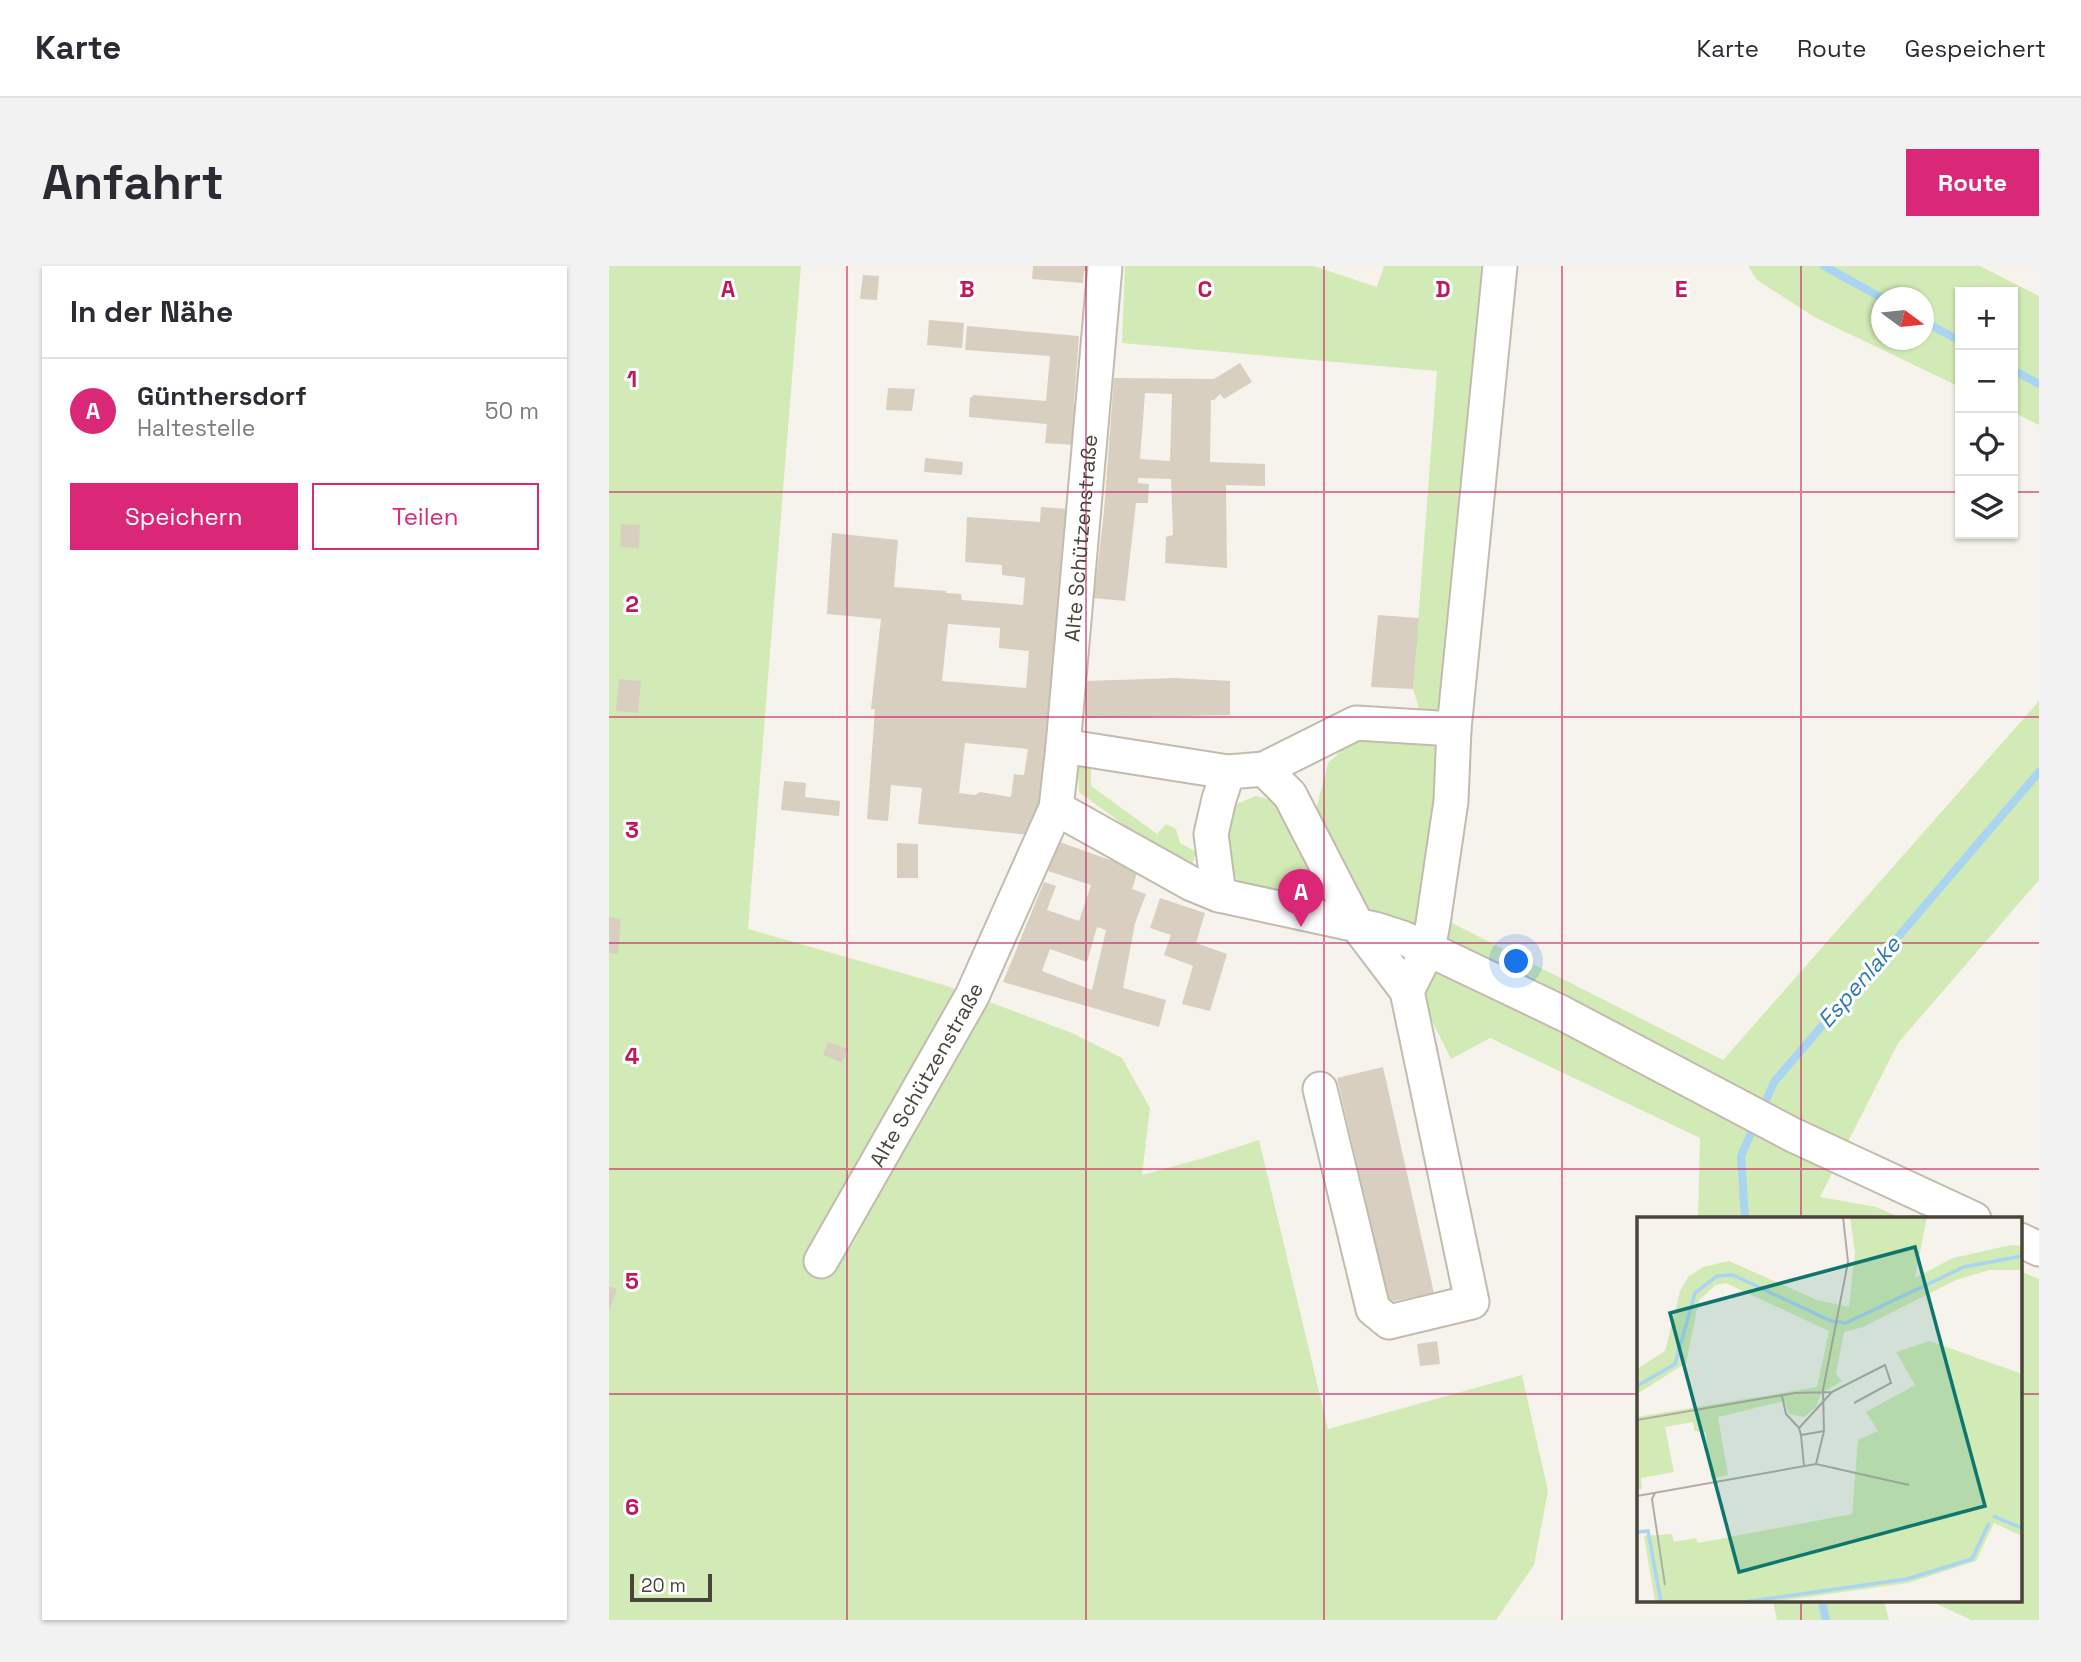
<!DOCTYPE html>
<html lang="de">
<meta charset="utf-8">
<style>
:root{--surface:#fff;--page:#f2f2f3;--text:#2b2b33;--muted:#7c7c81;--line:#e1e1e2;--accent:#db2777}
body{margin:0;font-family:"Space Grotesk",sans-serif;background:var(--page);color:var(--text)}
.controls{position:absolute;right:21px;top:21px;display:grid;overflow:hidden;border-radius:0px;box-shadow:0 2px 5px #0004}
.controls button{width:63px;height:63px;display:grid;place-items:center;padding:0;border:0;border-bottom:2px solid var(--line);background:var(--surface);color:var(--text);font:35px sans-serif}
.compass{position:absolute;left:1262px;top:21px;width:63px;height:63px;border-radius:50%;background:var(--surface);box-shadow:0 2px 5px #0004;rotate:105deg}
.scale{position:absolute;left:21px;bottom:18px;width:82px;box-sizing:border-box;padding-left:7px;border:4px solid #4b4439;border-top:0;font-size:19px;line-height:24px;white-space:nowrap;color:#4b4439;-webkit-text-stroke:5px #fff;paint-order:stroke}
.you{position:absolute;left:908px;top:696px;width:24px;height:24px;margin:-18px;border:5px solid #fff;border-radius:50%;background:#1a73e8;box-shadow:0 0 0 10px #1a73e833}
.badge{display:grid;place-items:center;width:46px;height:46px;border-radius:50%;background:var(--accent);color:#fff;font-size:23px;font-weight:700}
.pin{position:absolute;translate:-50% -58px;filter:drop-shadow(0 2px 4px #0008)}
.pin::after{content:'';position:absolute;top:37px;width:24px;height:21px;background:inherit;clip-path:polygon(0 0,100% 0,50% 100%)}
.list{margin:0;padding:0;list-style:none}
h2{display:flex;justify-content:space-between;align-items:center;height:91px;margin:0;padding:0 28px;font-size:30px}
h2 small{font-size:23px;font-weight:400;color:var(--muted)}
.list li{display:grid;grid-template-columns:46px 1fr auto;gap:21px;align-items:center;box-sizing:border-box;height:105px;padding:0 28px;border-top:2px solid var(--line)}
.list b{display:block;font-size:26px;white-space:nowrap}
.list p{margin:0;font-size:23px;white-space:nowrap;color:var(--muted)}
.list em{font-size:23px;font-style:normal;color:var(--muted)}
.actions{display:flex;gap:14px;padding:21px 28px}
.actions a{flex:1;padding:16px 0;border:2px solid var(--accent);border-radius:0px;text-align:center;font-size:24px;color:var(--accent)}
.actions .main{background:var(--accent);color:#fff}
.icon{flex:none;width:38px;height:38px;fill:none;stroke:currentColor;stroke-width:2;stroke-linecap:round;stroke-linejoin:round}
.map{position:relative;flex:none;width:1430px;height:1354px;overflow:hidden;border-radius:0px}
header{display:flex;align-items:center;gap:42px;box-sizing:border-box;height:98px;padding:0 35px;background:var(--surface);border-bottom:2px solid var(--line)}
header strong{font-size:33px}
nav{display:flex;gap:38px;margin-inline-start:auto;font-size:24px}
.intro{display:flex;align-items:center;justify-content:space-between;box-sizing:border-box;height:168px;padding:0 42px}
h1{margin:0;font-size:49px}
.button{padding:18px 32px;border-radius:0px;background:var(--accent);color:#fff;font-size:24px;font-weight:700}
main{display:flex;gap:42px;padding:0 42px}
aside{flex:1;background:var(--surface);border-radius:0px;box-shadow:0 2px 5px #0004}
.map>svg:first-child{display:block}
.green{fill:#d2eab5;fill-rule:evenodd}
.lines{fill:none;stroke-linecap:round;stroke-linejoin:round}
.stream{stroke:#a9d4f2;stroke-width:8}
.building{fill:#d8cfc1;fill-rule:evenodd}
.minor-casing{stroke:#c2bbae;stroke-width:37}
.minor{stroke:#fff;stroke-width:33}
.grid{fill:none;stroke:#c2185b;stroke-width:2;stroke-opacity:0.55}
.labels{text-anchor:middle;stroke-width:6;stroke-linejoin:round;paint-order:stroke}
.street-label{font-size:21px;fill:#4b4439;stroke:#fff}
.water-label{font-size:23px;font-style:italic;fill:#2e7ab2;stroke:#fff}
.inset-river{fill:none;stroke:#a9d4f2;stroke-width:3.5}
.inset-road{fill:none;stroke:#b2ada4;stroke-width:2}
.view{fill:#0f766e;fill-opacity:0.15;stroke:#0f766e;stroke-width:3.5}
.inset-edge{fill:none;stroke:#4b4439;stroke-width:3.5}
.grid-label{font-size:23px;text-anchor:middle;font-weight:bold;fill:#c2185b;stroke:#fff;stroke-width:6;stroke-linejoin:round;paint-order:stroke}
</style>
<header>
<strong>Karte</strong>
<nav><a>Karte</a><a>Route</a><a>Gespeichert</a></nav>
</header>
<div class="intro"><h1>Anfahrt</h1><a class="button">Route</a></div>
<main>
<aside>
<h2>In der Nähe<small></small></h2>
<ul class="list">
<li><span class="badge">A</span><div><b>Günthersdorf</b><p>Haltestelle</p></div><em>50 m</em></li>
</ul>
<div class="actions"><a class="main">Speichern</a><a>Teilen</a></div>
</aside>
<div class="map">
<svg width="1430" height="1354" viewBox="0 0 1430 1354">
<rect width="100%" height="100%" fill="#f6f3ec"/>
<g class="green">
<polygon points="0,0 192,0 139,663 338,720 463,767 513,792 541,842 533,909 595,892 650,874 719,1163 913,1109 939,1225 925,1299 887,1354 0,1354"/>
<polygon points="516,0 705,0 768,21 775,0 907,0 843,657 1114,794 1430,435 1430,614 1289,777 1211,931 1267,941 1295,953 1089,953 1091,872 881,772 842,793 798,705 805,665 764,647 743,623 707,544 719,497 746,472 818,469 804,423 828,105 513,77"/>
<path d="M1139 0H1371L1430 30V159L1404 146V26H1351V121L1207 52 1148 14ZM1272 32H1314V74H1272Z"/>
<polygon points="482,494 482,520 548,568 557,558 567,563 571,577 587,586 583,600 538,576 470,526 468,496"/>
<polygon points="647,530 673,537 731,646 636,620 609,598 618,542"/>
<polygon points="1411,1005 1430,1013 1430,1354 1362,1354 1322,1335 1411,1335"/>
<polygon points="1164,1335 1275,1335 1280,1354 1168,1354"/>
</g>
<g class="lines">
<g class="stream">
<polyline points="1215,0 1273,32"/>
<polyline points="1314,55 1351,75"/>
<polyline points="1404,104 1430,118"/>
<polyline points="1153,843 1165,816 1430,506"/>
<polyline points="1136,953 1132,890 1146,858"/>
<polyline points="1213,1335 1217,1354"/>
</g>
</g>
<g class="building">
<polygon points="424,0 479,0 478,5 475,5 474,17 423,13"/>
<polygon points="254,9 270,10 268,34 251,33"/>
<polygon points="320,54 355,57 353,82 318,79"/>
<polygon points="358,60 470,70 465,138 468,138 465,179 436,177 438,158 360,151 361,132 365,129 437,135 441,90 356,84"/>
<path d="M631 97 643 116 615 133 611 128 605 134H602L601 196 656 198V220L617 219 618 302 556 297 557 271 564 269 562 213 529 212V217L540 218 539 237H527L516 335 485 332 495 245 505 112 605 113ZM536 127 563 128 561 195 531 193Z"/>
<polygon points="279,122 306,123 303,145 277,144"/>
<polygon points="316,192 354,196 353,209 315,206"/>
<path d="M432 241 460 243 437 503 429 553 421 569 309 558 313 522 282 519 279 555 258 553 266 443H262L272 353 218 348 223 267 289 274 285 321 337 325V327L352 328 353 334 414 339 416 312 393 309V299L356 296 358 251 431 256ZM339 358 391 362 390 382 420 385 417 422 333 415ZM356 477 419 483 415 509 405 508 402 531 371 526 366 529 350 527Z"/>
<polygon points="12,258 31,259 30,282 11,281"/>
<polygon points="769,349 810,352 804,423 762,421"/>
<polygon points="566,412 621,415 621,449 477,452 477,415"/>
<polygon points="10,413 32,415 29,447 7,445"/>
<polygon points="175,515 197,517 196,531 231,535 230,550 172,544"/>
<path d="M448 575 529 604 523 623 537 628 526 657 514 722 557 734 550 761 394 716 435 616 447 620 438 644 470 655 482 619 439 605ZM488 661 497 664 483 724 433 705 441 683 478 696Z"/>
<polygon points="288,577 309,578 309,612 288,612"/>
<polygon points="551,632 596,647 587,677 618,688 601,745 573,738 584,700 555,689 562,669 541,662"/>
<polygon points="0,651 12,653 9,688 0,687"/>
<polygon points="219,776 239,783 233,797 214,789"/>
<polygon points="774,801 825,1027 780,1036 728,812"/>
<polygon points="0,1020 8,1023 0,1045"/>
<polygon points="828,1075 831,1098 811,1100 808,1078"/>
</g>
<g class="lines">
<g class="minor-casing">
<g id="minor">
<polyline points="454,480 619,506"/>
<polyline points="655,503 747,457 845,463"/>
<polyline points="447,542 583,618 610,629 766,663 794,672 819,683 953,747 1184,869 1365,953"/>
<polyline points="610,629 602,568 610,533 619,506 655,503 681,529 748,659 798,725"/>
<polyline points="711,823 764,1043 780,1056 863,1036 798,725 819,683 824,657 842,535 845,463 891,0"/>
<polyline points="1411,974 1430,983"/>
<path id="s1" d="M212 995 363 730 447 542 454 480 496 0"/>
</g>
</g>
<use href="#minor" class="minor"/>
</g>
<path class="grid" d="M238 0V1354M477 0V1354M715 0V1354M953 0V1354M1192 0V953M0 226H1351M1404 226H1430M0 451H1430M0 677H1430M0 903H1430M0 1128H1029M1411 1128H1430M1192 1335V1354"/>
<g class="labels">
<g class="street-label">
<text dy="7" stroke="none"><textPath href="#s1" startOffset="782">Alte Schützenstraße</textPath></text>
<text dy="7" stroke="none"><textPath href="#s1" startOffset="214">Alte Schützenstraße</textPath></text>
</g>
<g class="water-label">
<text transform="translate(1250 716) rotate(-49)" y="8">Espenlake</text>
</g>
</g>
<g transform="translate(1028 951)">
<rect width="385" height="385" fill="#f6f3ec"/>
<path d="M213 0H290L278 61 316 41 374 28 385 29V53H352L319 63 226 110 207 115 199 157 205 164 184 177 179 190 167 200 152 197 147 184 81 200 91 258 74 262 69 215 57 214 56 205 28 210 37 255 4 261 5 272 0 273V200L180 170 192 114 89 66 79 68 62 83 49 146 0 177V152L28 134 43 74 51 60 66 50 92 44 180 83 212 90 218 36ZM293 124 385 157V319L357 306 339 344 271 366 133 385H18L7 319 35 317 37 325 59 321 61 326 215 297 221 223 241 214 229 195 278 168 259 135Z" fill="#d2eab5"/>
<path class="inset-river" d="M0 169 38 147 58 76 80 59 96 58 194 104 209 106 327 50 385 39M356 299 385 311M0 315 11 314 24 385M107 385 270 362 335 342 352 306"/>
<path class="inset-road" d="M145 179 149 197 162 211M0 203 158 176 195 175 248 148 254 166 217 186M187 214 164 218 162 211 195 175M164 218 167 249M179 247 187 214 186 173 211 45 206 0M18 276 15 282 28 368M0 279 179 247 272 268"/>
<path class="view" d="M278 30 348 289 102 355 33 96Z"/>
<rect width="385" height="385" class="inset-edge"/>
</g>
<g class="grid-label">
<text x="119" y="31">A</text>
<text x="358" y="31">B</text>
<text x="596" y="31">C</text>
<text x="834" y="31">D</text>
<text x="1072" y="31">E</text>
<text x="23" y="121">1</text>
<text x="23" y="346">2</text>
<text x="23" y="572">3</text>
<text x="23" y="798">4</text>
<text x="23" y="1023">5</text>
<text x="23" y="1249">6</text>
</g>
</svg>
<div class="controls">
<button>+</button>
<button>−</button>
<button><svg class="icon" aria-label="locate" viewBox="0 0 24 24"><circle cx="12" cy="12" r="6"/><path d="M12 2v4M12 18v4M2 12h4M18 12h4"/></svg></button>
<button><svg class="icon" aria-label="layers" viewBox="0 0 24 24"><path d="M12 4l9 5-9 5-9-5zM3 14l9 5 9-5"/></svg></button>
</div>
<svg class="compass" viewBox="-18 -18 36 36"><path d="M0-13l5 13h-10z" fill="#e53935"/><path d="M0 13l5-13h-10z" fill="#7c7c81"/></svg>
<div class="scale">20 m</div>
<div class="you"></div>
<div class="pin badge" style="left:692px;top:661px">A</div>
</div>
</main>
